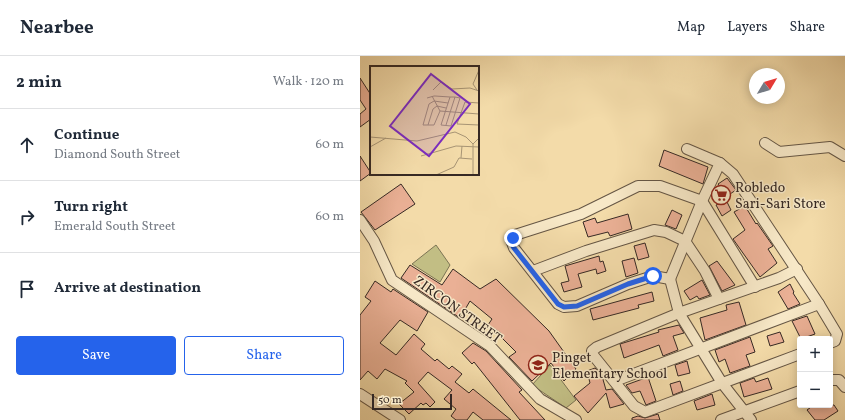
<!DOCTYPE html>
<meta charset="utf-8">
<style>
:root{--surface:#fff;--page:#f6f6f7;--text:#1f2937;--muted:#747a83;--line:#e0e1e3;--accent:#2563eb}
body{margin:0;font-family:Vollkorn,serif;background:var(--page);color:var(--text)}
.controls{position:absolute;right:12px;bottom:12px;display:grid;overflow:hidden;border-radius:4px;box-shadow:0 2px 10px #0003}
.controls button{width:36px;height:36px;display:grid;place-items:center;padding:0;border:0;border-bottom:1px solid var(--line);background:var(--surface);color:var(--text);font:20px sans-serif}
.compass{position:absolute;left:389px;top:12px;width:36px;height:36px;border-radius:50%;background:var(--surface);box-shadow:0 2px 10px #0003;rotate:52deg}
.scale{position:absolute;left:12px;bottom:10px;width:80px;box-sizing:border-box;padding-left:4px;border:2px solid #362924;border-top:0;font-size:11px;line-height:14px;white-space:nowrap;color:#362924;-webkit-text-stroke:3px #f7e8c7;paint-order:stroke}
.stop{position:absolute;width:12px;height:12px;margin:-9px;border:3px solid #2563eb;border-radius:50%;background:#fff}
.stop.end{background:#2563eb;border-color:#fff;box-shadow:0 1px 4px #0008}
.list{margin:0;padding:0;list-style:none}
h2{display:flex;justify-content:space-between;align-items:center;height:52px;margin:0;padding:0 16px;font-size:17px}
h2 small{font-size:13px;font-weight:400;color:var(--muted)}
.list li{display:grid;grid-template-columns:26px 1fr auto;gap:12px;align-items:center;box-sizing:border-box;height:72px;padding:0 16px;border-top:1px solid var(--line)}
.list b{display:block;font-size:15px;white-space:nowrap}
.list p{margin:0;font-size:13px;white-space:nowrap;color:var(--muted)}
.list em{font-size:13px;font-style:normal;color:var(--muted)}
.actions{display:flex;gap:8px;padding:12px 16px}
.actions a{flex:1;padding:9px 0;border:1px solid var(--accent);border-radius:4px;text-align:center;font-size:14px;color:var(--accent)}
.actions .main{background:var(--accent);color:#fff}
.icon{flex:none;width:22px;height:22px;fill:none;stroke:currentColor;stroke-width:2;stroke-linecap:round;stroke-linejoin:round}
.map{position:relative;flex:none;width:485px;height:364px;overflow:hidden}
header{display:flex;align-items:center;gap:24px;box-sizing:border-box;height:56px;padding:0 20px;background:var(--surface);border-bottom:1px solid var(--line)}
header strong{font-size:19px}
nav{display:flex;gap:22px;margin-inline-start:auto;font-size:14px}
main{display:flex}
aside{flex:1;background:var(--surface)}
.map>svg:first-child{display:block}
.green{fill:#c2be84;stroke:#7c7454}
.building{fill:#eab095;stroke:#362924}
.lines{fill:none;stroke-linecap:round;stroke-linejoin:round}
.minor-casing{stroke:#655645;stroke-width:12}
.minor{stroke:#f7e8c7;stroke-width:10}
.route{stroke:#2563eb;stroke-width:5}
.labels{text-anchor:middle;stroke-width:3;stroke-linejoin:round;paint-order:stroke}
.poi-label{font-size:14px;fill:#362924;stroke:#f7e8c7;text-anchor:start}
.street-label{font-size:14px;fill:#362924;stroke:#f7e8c7}
.inset-road{fill:none;stroke:#a79474;stroke-width:1}
.view{fill:#7b2cbf;fill-opacity:0.15;stroke:#7b2cbf;stroke-width:2}
.inset-edge{fill:none;stroke:#362924;stroke-width:2}
</style>
<header>
<strong>Nearbee</strong>
<nav><a>Map</a><a>Layers</a><a>Share</a></nav>
</header>
<main>
<aside>
<h2>2 min<small>Walk · 120 m</small></h2>
<ul class="list">
<li><svg class="icon" aria-label="ahead" viewBox="0 0 24 24"><path d="M12 20V5M6 11l6-6 6 6"/></svg><div><b>Continue</b><p>Diamond South Street</p></div><em>60 m</em></li>
<li><svg class="icon" aria-label="right" viewBox="0 0 24 24"><path d="M7 20v-9h11M14 6l5 5-5 5"/></svg><div><b>Turn right</b><p>Emerald South Street</p></div><em>60 m</em></li>
<li><svg class="icon" aria-label="arrive" viewBox="0 0 24 24"><path d="M6 21V4h12l-3 4 3 4H6"/></svg><div><b>Arrive at destination</b></div></li>
</ul>
<div class="actions"><a class="main">Save</a><a>Share</a></div>
</aside>
<div class="map">
<svg width="485" height="364" viewBox="0 0 485 364">
<rect width="100%" height="100%" fill="#f3dba9"/>
<filter id="stains"><feTurbulence type="fractalNoise" baseFrequency=".005" numOctaves="4"/><feColorMatrix values="0 0 0 0 .2 0 0 0 0 .09 0 0 0 0 .02 0 0 0 .5 -.17"/></filter>
<radialGradient id="worn" r=".72"><stop offset=".6" stop-color="#630" stop-opacity="0"/><stop offset="1" stop-color="#630" stop-opacity=".3"/></radialGradient>
<g class="green">
<polygon points="76,189 90,209 80,226 52,208"/>
<polygon points="190,309 216,344 206,352 172,329"/>
</g>
<g class="building">
<polygon points="0,22 11,39 11,63 0,71 0,58 6,53 0,44"/>
<polygon points="304,94 348,111 343,128 299,110"/>
<polygon points="0,100 11,117 0,125"/>
<polygon points="367,122 376,134 367,140 358,128"/>
<polygon points="41,128 55,148 15,174 1,156"/>
<polygon points="366,144 371,154 362,160 356,149"/>
<polygon points="385,150 396,168 397,167 413,190 408,193 417,207 400,221 373,183 385,174 374,156"/>
<polygon points="312,154 322,159 316,173 305,169"/>
<polygon points="268,158 272,173 250,180 248,176 228,181 223,166 235,162 237,167"/>
<polygon points="285,187 289,201 278,204 274,190"/>
<polygon points="239,200 240,206 243,205 246,215 237,218 236,213 218,218 222,231 204,236 201,227 209,225 205,210"/>
<polygon points="274,202 278,217 266,221 262,205"/>
<polygon points="357,205 375,229 362,235 349,210"/>
<polygon points="50,209 82,229 93,213 120,233 136,223 189,275 216,313 204,325 191,307 172,325 149,301 156,296 139,279 141,277 128,269 132,263 110,245 100,262 41,222"/>
<polygon points="342,224 350,239 339,243 337,240 330,244 324,235"/>
<polygon points="15,225 31,236 33,233 68,256 57,275 40,264 20,287 36,299 54,278 65,288 61,293 75,305 77,303 89,313 92,310 102,318 95,326 109,337 113,333 151,364 123,364 113,356 107,364 96,364 91,360 96,353 84,343 92,334 68,316 58,327 75,346 70,351 66,347 63,349 61,347 49,358 39,348 54,336 45,327 47,325 25,313 17,323 8,315 0,324 0,259 11,245 5,241"/>
<polygon points="430,228 434,236 433,237 440,248 428,253 418,236"/>
<polygon points="292,236 294,245 278,249 279,252 233,264 230,253"/>
<polygon points="379,246 386,269 345,284 340,262 367,254 366,249"/>
<polygon points="447,260 455,278 441,283 432,265"/>
<polygon points="319,269 324,277 313,280 318,294 303,300 299,289 264,302 260,288 299,276 298,274"/>
<polygon points="420,276 424,286 410,290 407,280"/>
<polygon points="390,281 395,296 386,299 390,310 370,317 365,303 359,306 355,294"/>
<polygon points="113,287 126,295 162,334 159,336 185,364 160,364 114,306 112,308 102,297"/>
<polygon points="327,305 330,317 318,320 315,309"/>
<polygon points="235,312 242,320 246,334 252,333 264,348 250,352 246,337 228,357 214,340 230,327 227,315"/>
<polygon points="288,321 296,345 286,349 280,335 272,337 266,329"/>
<polygon points="394,322 396,326 408,322 412,333 384,341 380,327"/>
<polygon points="320,325 323,335 313,339 310,328"/>
<polygon points="352,338 355,349 337,354 334,345"/>
<polygon points="454,349 474,349 478,355 464,364 455,364 447,354"/>
<polygon points="298,358 300,364 272,364 272,362 278,360 285,362"/>
</g>
<g class="lines">
<g class="minor-casing">
<g id="minor">
<polyline points="405,87 419,96 470,91 485,100"/>
<polyline points="327,93 360,107 373,118 459,248 477,278 475,285 470,287"/>
<polyline points="0,164 14,185 32,224 130,290 180,343 216,364"/>
<polyline points="437,213 419,222 319,257 237,291 232,295 233,299 274,350 285,356 440,298"/>
<polyline points="173,215 226,195 294,174 306,176 325,185 345,215 359,243"/>
<polyline points="310,223 293,220 268,228 217,250 204,251 198,248 154,192 151,184 155,179 221,158 278,130 300,130 342,145 395,231"/>
<polyline points="310,223 319,257 362,327 391,364"/>
<polyline points="310,223 342,145 360,107"/>
<polyline points="470,324 479,324 485,331"/>
<polyline points="255,325 459,248"/>
<polyline points="0,338 40,364"/>
<polyline points="361,364 440,335"/>
</g>
</g>
<use href="#minor" class="minor"/>
</g>
<g class="lines">
<polyline class="route" points="153,182 151,187 154,192 198,248 204,251 217,250 268,228 293,220"/>
</g>
<defs>
<g id="supermarket-ring" transform="scale(1)"><circle r="9.5" fill="#f7e8c7" stroke="#8f2418" stroke-width="1.5"/><path d="M-6-5.5h2.5l.6 2H6L4.5 2H-2.5L-4.4-4H-6ZM-1.5 3.2a1.3 1.3 0 1 0 .1 0ZM3 3.2a1.3 1.3 0 1 0 .1 0Z" fill="#8f2418"/></g>
<g id="school-ring" transform="scale(1)"><circle r="9.5" fill="#f7e8c7" stroke="#8f2418" stroke-width="1.5"/><path d="M0-5L7-2L0 1L-7-2ZM-4 1L0 2.5L4 1V4Q0 6-4 4Z" fill="#8f2418"/></g>
</defs>
<g fill-rule="evenodd">
<use href="#supermarket-ring" x="361" y="139"/>
<use href="#school-ring" x="178" y="309"/>
</g>
<g class="labels">
<g class="poi-label">
<text x="375" y="136">Robledo<tspan x="375" dy="16">Sari-Sari Store</tspan></text>
<text x="192" y="306">Pinget<tspan x="192" dy="16">Elementary School</tspan></text>
</g>
<g class="street-label">
<text transform="translate(98 253) rotate(36)" y="5">ZIRCON STREET</text>
</g>
</g>
<g transform="translate(10 10)">
<rect width="109" height="109" fill="#f3dba9"/>
<path class="inset-road" d="M63 24 71 16 82 23 100 22 109 25M107 24 103 18 109 4M62 30 70 45M57 32 64 30H65L80 31H85L90 32 81 60 71 59 80 31M109 37 95 36 87 58 109 59M70 45 64 59H53L59 38 64 35 78 37M70 45 109 48M58 59 63 43 67 40 76 42M76 59 85 31M0 71 47 75 85 66 96 71 103 78M0 81 16 72M51 90 86 80 109 81M91 92 92 80M66 109 84 101 89 92 102 93M103 109V78L109 72"/>
<path class="view" d="M61 8 100 38 59 90 20 60Z"/>
<rect width="109" height="109" class="inset-edge"/>
</g>
<rect width="100%" height="100%" filter="url(#stains)"/>
<rect width="100%" height="100%" fill="url(#worn)"/>
</svg>
<div class="controls">
<button>+</button>
<button>−</button>
</div>
<svg class="compass" viewBox="-18 -18 36 36"><path d="M0-13l5 13h-10z" fill="#e53935"/><path d="M0 13l5-13h-10z" fill="#747a83"/></svg>
<div class="scale">50 m</div>
<div class="stop" style="left:293px;top:220px"></div>
<div class="stop end" style="left:153px;top:182px"></div>
</div>
</main>
